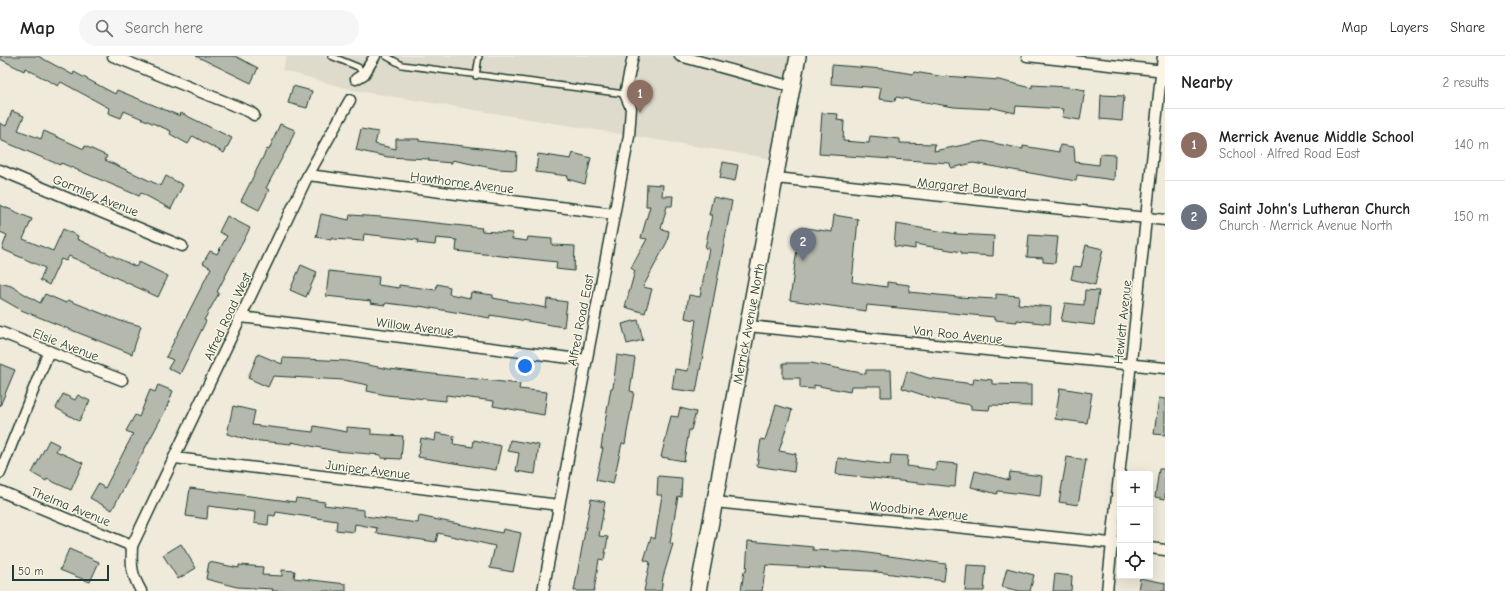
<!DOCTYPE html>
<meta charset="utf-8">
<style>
:root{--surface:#fff;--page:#f6f6f6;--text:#202124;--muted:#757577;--line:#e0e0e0;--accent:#1a73e8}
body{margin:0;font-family:"Comic Neue",sans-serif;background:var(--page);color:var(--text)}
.controls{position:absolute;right:12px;bottom:12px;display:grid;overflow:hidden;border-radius:4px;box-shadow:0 4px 16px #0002}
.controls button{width:36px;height:36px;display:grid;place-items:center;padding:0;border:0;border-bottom:1px solid var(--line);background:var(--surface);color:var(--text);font:20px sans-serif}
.scale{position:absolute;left:12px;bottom:10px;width:97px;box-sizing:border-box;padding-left:4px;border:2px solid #1f3d34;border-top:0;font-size:11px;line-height:14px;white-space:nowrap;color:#1f3d34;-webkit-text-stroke:3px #fcf5e5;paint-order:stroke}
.you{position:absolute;left:525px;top:310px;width:14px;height:14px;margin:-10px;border:3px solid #fff;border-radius:50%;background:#1a73e8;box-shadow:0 0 0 6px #1a73e833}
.badge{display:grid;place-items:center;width:26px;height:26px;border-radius:50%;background:var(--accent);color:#fff;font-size:13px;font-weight:700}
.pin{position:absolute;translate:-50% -33px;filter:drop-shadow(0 1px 2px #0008)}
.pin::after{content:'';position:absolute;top:21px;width:14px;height:12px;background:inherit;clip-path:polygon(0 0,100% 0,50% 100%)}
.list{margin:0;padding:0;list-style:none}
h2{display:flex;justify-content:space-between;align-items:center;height:52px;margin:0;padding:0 16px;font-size:17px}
h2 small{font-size:13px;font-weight:400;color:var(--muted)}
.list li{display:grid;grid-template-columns:26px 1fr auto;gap:12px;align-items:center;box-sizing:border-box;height:72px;padding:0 16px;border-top:1px solid var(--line)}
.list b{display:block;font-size:15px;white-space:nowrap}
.list p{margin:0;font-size:13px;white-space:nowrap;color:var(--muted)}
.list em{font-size:13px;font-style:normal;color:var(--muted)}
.icon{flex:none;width:22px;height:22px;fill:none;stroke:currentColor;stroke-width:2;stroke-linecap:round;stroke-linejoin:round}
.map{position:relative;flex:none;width:1165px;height:535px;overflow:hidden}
header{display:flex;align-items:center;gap:24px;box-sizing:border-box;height:56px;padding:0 20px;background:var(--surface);border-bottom:1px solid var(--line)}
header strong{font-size:19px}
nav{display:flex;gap:22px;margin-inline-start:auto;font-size:14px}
.search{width:280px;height:36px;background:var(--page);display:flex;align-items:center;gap:10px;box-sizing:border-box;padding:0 14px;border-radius:22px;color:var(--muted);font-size:15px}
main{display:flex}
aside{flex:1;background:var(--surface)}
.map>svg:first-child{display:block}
.built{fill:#dedbcc}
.building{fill:#b5b9ad;stroke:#1f3d34}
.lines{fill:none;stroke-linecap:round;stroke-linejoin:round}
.service-casing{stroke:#1f3d34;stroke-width:8}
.minor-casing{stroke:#1f3d34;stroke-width:13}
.secondary-casing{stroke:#1f3d34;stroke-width:18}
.service{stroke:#fcf5e5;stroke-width:5}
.minor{stroke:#fcf5e5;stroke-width:10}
.secondary{stroke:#fcf5e5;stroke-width:15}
.labels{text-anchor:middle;stroke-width:3;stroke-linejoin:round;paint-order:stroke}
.street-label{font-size:13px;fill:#1f3d34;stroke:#fcf5e5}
</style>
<header>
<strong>Map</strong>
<div class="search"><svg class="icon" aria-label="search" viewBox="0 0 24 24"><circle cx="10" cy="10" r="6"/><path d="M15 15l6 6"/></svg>Search here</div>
<nav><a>Map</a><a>Layers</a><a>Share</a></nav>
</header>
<main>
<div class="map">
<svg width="1165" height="535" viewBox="0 0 1165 535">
<rect width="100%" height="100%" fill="#efeada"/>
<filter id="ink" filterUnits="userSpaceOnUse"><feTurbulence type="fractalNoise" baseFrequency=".025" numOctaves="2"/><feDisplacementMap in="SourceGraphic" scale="8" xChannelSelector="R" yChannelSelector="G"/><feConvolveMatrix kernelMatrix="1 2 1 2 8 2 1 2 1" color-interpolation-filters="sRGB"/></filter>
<g filter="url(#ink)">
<polygon class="built" points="287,0 798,0 779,104 353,34 282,14"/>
<g class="building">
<polygon points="0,0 38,0 73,19 74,16 115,38 117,34 180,60 181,57 232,82 224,97 193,80 188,88 170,78 171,75 124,55 121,62 108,57 109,52 61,26 58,30 25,12 24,15 0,3"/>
<polygon points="196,0 235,0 258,12 251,27"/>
<polygon points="832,9 883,13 913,18 914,16 945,21 945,20 999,24 1032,32 1032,29 1067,31 1085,34 1080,64 1062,61 1064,53 1016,50 1015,57 990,51 990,53 954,51 896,41 895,45 879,43 881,32 831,28"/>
<polygon points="293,30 312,35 307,52 288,47"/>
<polygon points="1101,39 1124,40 1122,65 1100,63"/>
<polygon points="12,55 24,60 18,74 41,83 44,75 84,93 85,90 107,100 105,104 161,130 166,120 183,129 171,153 141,137 139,140 61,107 60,109 0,84 0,67 6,70"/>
<polygon points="822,57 838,58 837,64 844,65 843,85 869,87 870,80 900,83 900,87 935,88 934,95 983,85 1023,93 1023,90 1059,96 1060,89 1074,91 1075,106 1099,109 1100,98 1115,99 1114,124 1077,119 1076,125 973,107 951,112 950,107 819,98"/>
<polygon points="280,68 295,74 289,89 266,132 269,134 259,154 241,145 267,93 269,94"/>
<polygon points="361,73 378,76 375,88 396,93 396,83 419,83 419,85 517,96 516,114 497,113 452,104 452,107 429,105 429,103 388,101 356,94"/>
<polygon points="573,97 591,102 585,128 567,123 568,120 536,116 538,98 571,103"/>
<polygon points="723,106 738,109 735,125 720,122"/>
<polygon points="647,128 663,129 662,140 673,140 672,150 667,150 661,173 669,175 667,186 643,231 652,233 645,257 625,251 635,215 631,212 647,183 641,182 650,150 646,150"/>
<polygon points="713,141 732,145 696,336 672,333 675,313 688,315 696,264 685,262 689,239 700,241 709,192 705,192 712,159 709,159"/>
<polygon points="0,149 32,163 23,183 53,195 63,173 78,180 77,183 136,211 139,206 168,220 158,241 69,200 66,205 61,203 49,229 40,224 45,212 2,193 7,179 0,176"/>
<polygon points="321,158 349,164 350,159 381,161 482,172 481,175 512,177 512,183 527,185 528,181 552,183 552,189 575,190 574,215 556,213 557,206 456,195 457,184 436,182 435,189 417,187 418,184 364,178 363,185 333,183 333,180 331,184 316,181"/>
<polygon points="834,159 858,163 852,226 887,231 887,226 909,229 909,236 958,241 996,243 996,238 1019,240 1018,248 1051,251 1050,268 1017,264 1017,266 994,264 994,261 867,249 866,255 790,244 800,171 832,176"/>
<polygon points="227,160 250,172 217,236 219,237 204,264 206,265 180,318 168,312 173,304 166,301 211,212 203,207 210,195 217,198 227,180 219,176"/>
<polygon points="896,168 957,178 994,180 993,200 962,198 962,196 915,188 915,193 894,190"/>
<polygon points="1029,179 1058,181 1055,207 1043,206 1043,202 1027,201"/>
<polygon points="1086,189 1103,193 1095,229 1071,223 1074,210 1081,211"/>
<polygon points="301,209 317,216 306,241 290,234"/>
<polygon points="329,215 379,221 378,229 399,232 399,229 436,234 437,228 450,231 449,238 470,242 471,236 493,239 493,242 546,252 547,243 567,246 564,271 490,259 490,262 419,250 419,251 386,247 385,249 370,247 371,245 326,240"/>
<polygon points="0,227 11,230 40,247 45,238 66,247 68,244 123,266 123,265 141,270 132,298 21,254 0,242"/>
<polygon points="1085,234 1099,235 1094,269 1061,265 1065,247 1084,249"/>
<polygon points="638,264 643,284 627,288 622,268"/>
<polygon points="258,298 282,308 283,302 347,305 389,313 520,328 519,333 547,336 544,359 493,350 494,345 446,339 446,345 386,339 367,335 368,329 343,324 273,320 268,331 248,322"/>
<polygon points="617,299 635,302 630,335 634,336 625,388 622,387 613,428 596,424 603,392 601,392 604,372 611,332 613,332"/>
<polygon points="783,307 811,307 866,318 866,314 891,314 892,341 881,341 881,330 851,330 850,336 814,329 814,333 800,332 800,322 783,322"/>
<polygon points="0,308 15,314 0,350"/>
<polygon points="907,315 928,322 973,328 974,322 992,324 992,328 1031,329 1031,350 990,349 989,354 971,353 971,349 935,343 902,332"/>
<polygon points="158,329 173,335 166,353 112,454 90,442 98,428 105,432 133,378 126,375 135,359 139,361 150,334 155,336"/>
<polygon points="1060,332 1092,337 1087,367 1055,363"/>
<polygon points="63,338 75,344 78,339 90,345 79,365 56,352"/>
<polygon points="1159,342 1165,343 1165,379 1154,378"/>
<polygon points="776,349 792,354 779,395 796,398 794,416 757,410 761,383 765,384"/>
<polygon points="233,350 255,355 252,369 313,376 314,370 347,376 347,371 371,373 371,378 403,380 401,403 381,402 381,399 336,395 291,386 291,388 250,384 227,378"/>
<polygon points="680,352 696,356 691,374 689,374 684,405 661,401 671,360 678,361"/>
<polygon points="436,377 454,380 453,388 473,391 474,384 501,390 496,414 418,401 421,382 435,385"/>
<polygon points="49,384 59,389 56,395 83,407 71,434 47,423 46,425 32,417"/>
<polygon points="510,384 539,389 535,418 516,415 519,397 508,395"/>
<polygon points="891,399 908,400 907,410 936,414 936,406 957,408 955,431 836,418 838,402 890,409"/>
<polygon points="1067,401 1086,404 1078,449 1059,446"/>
<polygon points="1159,413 1165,413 1165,443 1155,441"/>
<polygon points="975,415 1009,424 1010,416 1042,420 1040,440 998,435 997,438 971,431"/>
<polygon points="658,420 682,422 681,441 678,440 670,487 673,488 663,521 661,535 644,535 650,506 644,504 651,481 655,483 662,439 657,439"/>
<polygon points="190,432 295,446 296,442 325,446 324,449 364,454 364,460 418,467 419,460 502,477 503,473 521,477 513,516 490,512 495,490 438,477 436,486 376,477 377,472 355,468 354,476 336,474 337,465 276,456 275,460 269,459 268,469 254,467 255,456 208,450 207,463 186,460"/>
<polygon points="591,443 605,446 599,480 608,481 604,504 599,503 594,535 574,535"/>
<polygon points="748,485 813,491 813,494 861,496 946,508 944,525 870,515 766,509 762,535 741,535 744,515 746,516"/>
<polygon points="181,488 196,512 178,523 163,499"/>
<polygon points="69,493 99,506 90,526 60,514"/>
<polygon points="209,506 239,512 239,509 263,511 262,519 282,520 282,514 295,515 294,522 346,528 346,535 272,535 273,533 237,531 206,523"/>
<polygon points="967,509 986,510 984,535 965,535"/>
<polygon points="1007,512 1034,519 1030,535 1020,535 1002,531"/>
<polygon points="1055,518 1072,520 1071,535 1053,535"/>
<polygon points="1140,522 1165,527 1165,535 1138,535"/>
</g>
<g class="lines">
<g class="service-casing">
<g id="service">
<polyline points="331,0 358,11 364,18"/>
<polyline points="386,0 402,9 625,38"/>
<polyline points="476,20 479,0"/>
</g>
</g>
<g class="minor-casing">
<g id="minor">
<polyline points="113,0 250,56 254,59"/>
<polyline points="680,0 793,31"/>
<polyline points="1027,0 1165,15"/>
<polyline points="356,23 364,18 375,0"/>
<polyline points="0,114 182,190"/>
<polyline points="308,119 614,158"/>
<polyline points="776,122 1165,164"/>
<polyline points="241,261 586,304"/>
<polyline points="748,270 1165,312"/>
<polyline points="0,276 122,324"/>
<polyline points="175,402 559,449"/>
<polyline points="0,417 49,295"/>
<polyline points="0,435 132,490"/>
<polyline points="715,446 1120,488"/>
<polyline points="1150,492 1165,494"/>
<path d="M141 535C131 517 131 510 132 490L308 119 350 44"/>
<polyline points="543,535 629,80 631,52 625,38 633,0"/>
<polyline points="1107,535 1163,0"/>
</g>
</g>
<g class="secondary-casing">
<g id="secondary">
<path id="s1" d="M698 535 798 0"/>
</g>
</g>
<use href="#service" class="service"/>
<use href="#minor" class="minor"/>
<use href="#secondary" class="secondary"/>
</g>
</g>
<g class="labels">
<g class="street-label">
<text transform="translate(462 126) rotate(7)" y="5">Hawthorne Avenue</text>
<text transform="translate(972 131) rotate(6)" y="5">Margaret Boulevard</text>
<text transform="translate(96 139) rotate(22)" y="5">Gormley Avenue</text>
<text transform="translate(227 260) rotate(-65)" y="5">Alfred Road West</text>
<text transform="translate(580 264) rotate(-79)" y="5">Alfred Road East</text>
<text transform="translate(1122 266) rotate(-84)" y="5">Hewlett Avenue</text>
<text dy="5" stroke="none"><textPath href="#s1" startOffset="272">Merrick Avenue North</textPath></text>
<text transform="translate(415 270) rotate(7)" y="5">Willow Avenue</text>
<text transform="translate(958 278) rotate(6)" y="5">Van Roo Avenue</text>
<text transform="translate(66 288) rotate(21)" y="5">Elsie Avenue</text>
<text transform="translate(368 413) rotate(7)" y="5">Juniper Avenue</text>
<text transform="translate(71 450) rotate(22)" y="5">Thelma Avenue</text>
<text transform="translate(919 454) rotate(6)" y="5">Woodbine Avenue</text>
</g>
</g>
</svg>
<div class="controls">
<button>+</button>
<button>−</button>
<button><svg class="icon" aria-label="locate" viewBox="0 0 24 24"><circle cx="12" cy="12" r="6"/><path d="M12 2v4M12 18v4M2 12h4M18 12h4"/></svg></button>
</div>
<div class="scale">50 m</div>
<div class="you"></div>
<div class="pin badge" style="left:640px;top:57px;background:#8d6e63">1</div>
<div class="pin badge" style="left:803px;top:205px;background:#6b7280">2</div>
</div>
<aside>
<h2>Nearby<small>2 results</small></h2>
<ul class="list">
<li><span class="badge" style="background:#8d6e63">1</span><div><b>Merrick Avenue Middle School</b><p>School · Alfred Road East</p></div><em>140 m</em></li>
<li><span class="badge" style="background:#6b7280">2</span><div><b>Saint John's Lutheran Church</b><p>Church · Merrick Avenue North</p></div><em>150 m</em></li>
</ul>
</aside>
</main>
